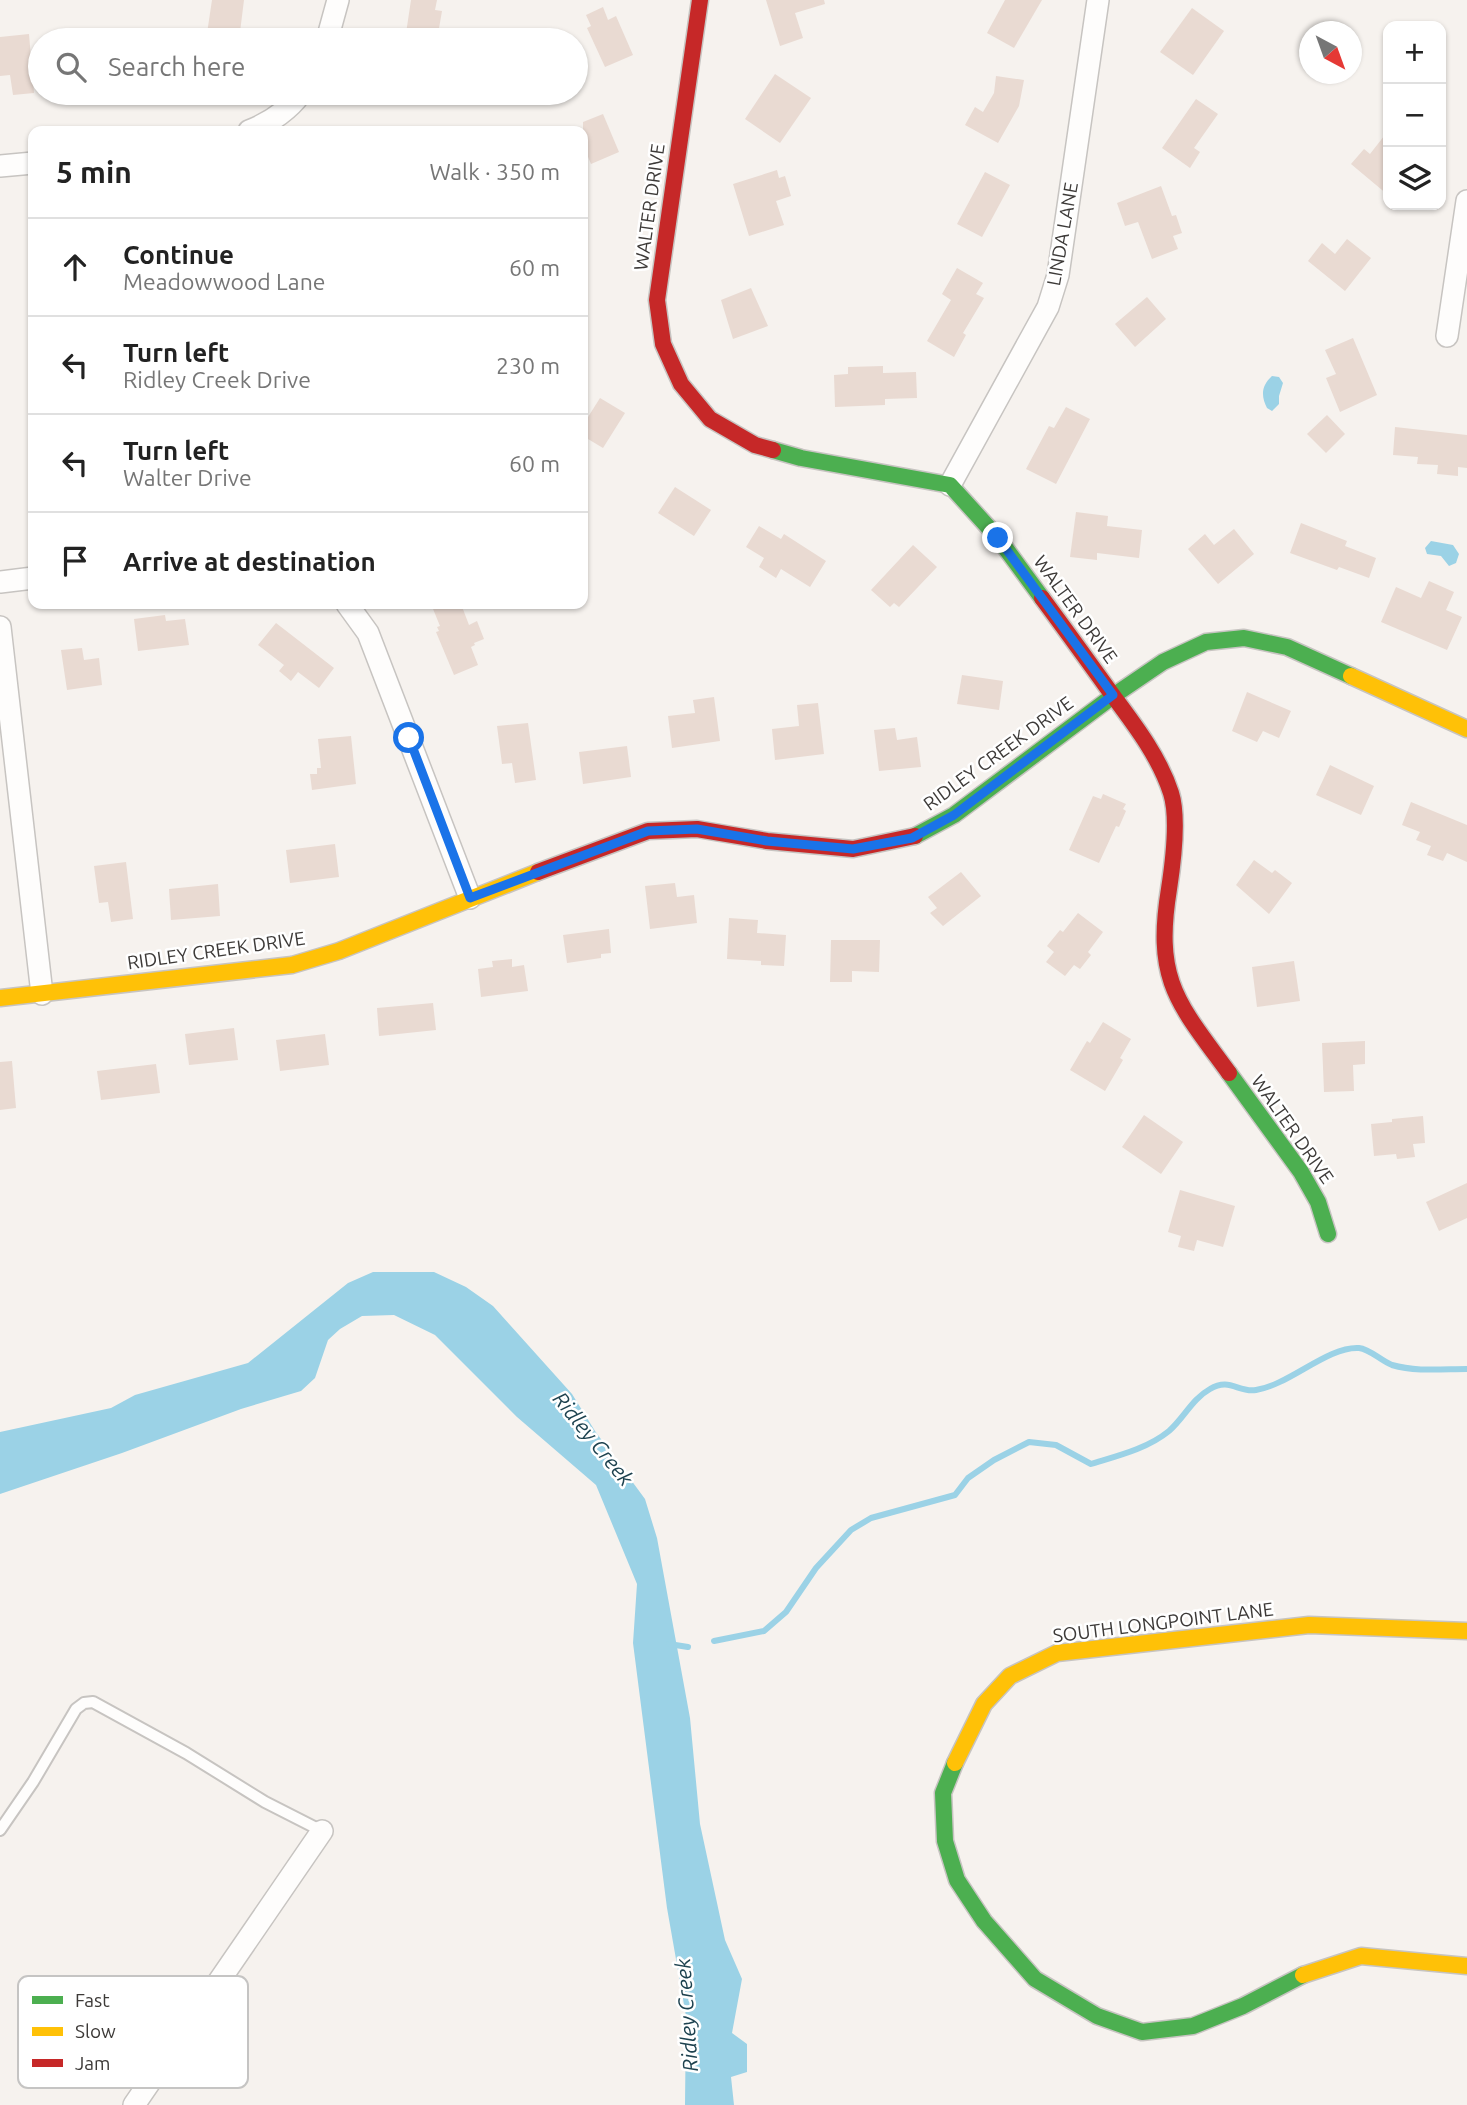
<!DOCTYPE html>
<meta charset="utf-8">
<style>
:root{--surface:#fff;--page:#f6f6f6;--text:#222;--muted:#767676;--line:#e0e0e0}
body{margin:0;font-family:Ubuntu,sans-serif;background:var(--page);color:var(--text)}
.controls{position:absolute;right:21px;top:21px;display:grid;overflow:hidden;border-radius:14px;box-shadow:0 2px 5px #0004}
.controls button{width:63px;height:63px;display:grid;place-items:center;padding:0;border:0;border-bottom:2px solid var(--line);background:var(--surface);color:var(--text);font:35px sans-serif}
.compass{position:absolute;left:1299px;top:21px;width:63px;height:63px;border-radius:50%;background:var(--surface);box-shadow:0 2px 5px #0004;rotate:139deg}
.stop{position:absolute;width:21px;height:21px;margin:-16px;border:5px solid #1a73e8;border-radius:50%;background:#fff}
.stop.end{background:#1a73e8;border-color:#fff;box-shadow:0 2px 7px #0008}
.list{margin:0;padding:0;list-style:none}
h2{display:flex;justify-content:space-between;align-items:center;height:91px;margin:0;padding:0 28px;font-size:30px}
h2 small{font-size:23px;font-weight:400;color:var(--muted)}
.list li{display:grid;grid-template-columns:46px 1fr auto;gap:21px;align-items:center;box-sizing:border-box;height:98px;padding:0 28px;border-top:2px solid var(--line)}
.list b{display:block;font-size:26px;white-space:nowrap}
.list p{margin:0;font-size:23px;white-space:nowrap;color:var(--muted)}
.list em{font-size:23px;font-style:normal;color:var(--muted)}
.icon{flex:none;width:38px;height:38px;fill:none;stroke:currentColor;stroke-width:2;stroke-linecap:round;stroke-linejoin:round}
.map{position:relative;flex:none;width:1467px;height:2105px;overflow:hidden}
.search{position:absolute;background:var(--surface);box-shadow:0 2px 5px #0004;left:28px;top:28px;width:560px;height:77px;display:flex;align-items:center;gap:18px;box-sizing:border-box;padding:0 24px;border-radius:38px;color:var(--muted);font-size:26px}
.panel{position:absolute;background:var(--surface);box-shadow:0 2px 5px #0004;left:28px;top:126px;width:560px;height:483px;border-radius:14px}
.map>svg:first-child{display:block}
.water{fill:#9bd2e6}
.lines{fill:none;stroke-linecap:round;stroke-linejoin:round}
.stream{stroke:#9bd2e6;stroke-width:6}
.building{fill:#e9dad2}
.lane-casing{stroke:#c7c4c1;stroke-width:14}
.street-casing{stroke:#c7c4c1;stroke-width:24}
.fast-casing{stroke:#c7c4c1;stroke-width:19}
.slow-casing{stroke:#c7c4c1;stroke-width:19}
.jam-casing{stroke:#c7c4c1;stroke-width:19}
.lane{stroke:#fefdfc;stroke-width:10}
.street{stroke:#fefdfc;stroke-width:21}
.fast{stroke:#4caf50;stroke-width:16}
.slow{stroke:#ffc107;stroke-width:16}
.jam{stroke:#c62828;stroke-width:16}
.route{stroke:#1a73e8;stroke-width:9}
.labels{text-anchor:middle;stroke-width:5;stroke-linejoin:round;paint-order:stroke}
.street-label{font-size:19px;fill:#3d3a38;stroke:#fff}
.water-label{font-size:21px;font-style:italic;fill:#1d424f;stroke:#fff}
.key{fill:#fff;stroke:#c5c4c3;stroke-width:2}
.key-label{font-size:19px;fill:#3d3a38}
</style>
<div class="map">
<svg width="1467" height="2105" viewBox="0 0 1467 2105">
<rect width="100%" height="100%" fill="#f6f2ee"/>
<g class="water">
<path d="M1272 376 1279 377 1283 383 1279 396V404L1272 411 1267 408C1261 396 1261 386 1272 376Z"/>
<polygon points="1431,541 1453,545 1459,554 1456,563 1449,566 1441,556 1427,554 1425,548"/>
<polygon points="373,1272 434,1272 466,1287 493,1306 572,1394 595,1431 645,1499 657,1538 690,1718 700,1824 725,1940 742,1979 732,2033 747,2044 747,2072 731,2077 734,2105 685,2105 686,2016 667,1908 633,1643 637,1584 596,1485 517,1417 435,1335 394,1315 362,1316 340,1329 328,1340 315,1378 301,1391 241,1409 122,1453 0,1494 0,1432 111,1408 135,1395 248,1363 348,1283"/>
</g>
<g class="lines">
<g class="stream">
<path d="M714 1641 764 1631 786 1612 816 1568 851 1530 871 1518 955 1495 968 1478 994 1460 1029 1442 1056 1445 1091 1464C1117 1456 1147 1449 1169 1431 1184 1418 1192 1399 1210 1389 1230 1377 1238 1393 1256 1390 1289 1385 1328 1346 1359 1348 1370 1349 1381 1361 1392 1365 1416 1372 1443 1369 1467 1369"/>
<polyline points="669,1644 688,1647"/>
</g>
</g>
<g class="building">
<polygon points="212,0 244,0 239,40 206,40"/>
<polygon points="411,0 437,0 435,10 442,11 437,40 405,40"/>
<polygon points="766,0 824,0 825,4 795,13 803,38 780,46"/>
<polygon points="1005,0 1042,0 1014,48 987,33"/>
<polygon points="603,7 608,20 616,16 633,55 605,67 587,28 591,26 586,15"/>
<polygon points="1192,8 1224,31 1193,75 1160,52"/>
<polygon points="29,34 34,93 13,95 10,75 0,76 0,37"/>
<polygon points="775,74 811,98 780,143 745,119"/>
<polygon points="996,76 1024,80 1019,106 998,143 965,125 975,107 983,112 994,93"/>
<polygon points="1196,99 1218,114 1194,148 1200,152 1190,168 1162,148"/>
<polygon points="603,114 619,152 591,164 583,145 583,122"/>
<polygon points="1388,131 1388,195 1351,164 1364,149 1370,154"/>
<polygon points="777,170 779,178 785,176 791,196 776,201 784,225 749,236 733,184"/>
<polygon points="985,172 1010,185 982,237 957,224"/>
<polygon points="1161,186 1172,216 1176,215 1182,233 1173,236 1178,249 1152,259 1138,222 1125,226 1117,203"/>
<polygon points="1347,239 1371,258 1345,291 1308,261 1322,243 1335,254"/>
<polygon points="957,268 983,283 976,294 984,298 963,333 966,335 954,357 927,341 951,300 942,294"/>
<polygon points="751,288 768,326 733,339 721,300"/>
<polygon points="1147,297 1166,319 1135,347 1115,324"/>
<polygon points="1353,338 1377,395 1340,412 1326,378 1336,374 1325,350"/>
<polygon points="883,366 883,373 916,372 917,398 885,399 885,405 835,407 834,375 848,374 848,367"/>
<polygon points="600,398 625,413 603,448 583,436 583,425"/>
<polygon points="1066,407 1090,419 1056,484 1026,469 1049,426 1054,428"/>
<polygon points="1327,415 1345,434 1326,453 1307,434"/>
<polygon points="1395,427 1467,435 1467,468 1458,467 1458,476 1437,474 1438,465 1417,464 1418,457 1393,455"/>
<polygon points="675,487 711,510 694,536 658,513"/>
<polygon points="1076,512 1108,516 1107,526 1142,530 1139,558 1097,553 1097,560 1070,557"/>
<polygon points="1301,523 1347,541 1345,546 1376,558 1369,578 1339,567 1337,570 1290,553"/>
<polygon points="759,526 781,539 784,534 826,561 810,587 781,569 776,578 759,567 764,558 746,547"/>
<polygon points="1234,529 1254,554 1218,584 1188,549 1205,534 1214,545"/>
<polygon points="913,545 937,567 899,607 894,603 890,607 871,590"/>
<polygon points="1429,581 1454,592 1446,610 1462,617 1447,650 1381,622 1396,587 1421,598"/>
<polygon points="431,604 461,604 469,625 477,621 484,639 474,643 475,645 471,647 478,665 454,675 436,632 439,631 437,627 440,626"/>
<polygon points="165,615 166,621 185,619 189,645 138,651 134,619"/>
<polygon points="276,623 334,668 319,688 298,672 291,681 279,671 284,665 258,645"/>
<polygon points="82,648 84,660 99,658 102,685 67,690 61,650"/>
<polygon points="962,675 1003,681 999,710 957,704"/>
<polygon points="1247,692 1291,711 1279,738 1263,731 1257,742 1232,731"/>
<polygon points="714,697 720,741 672,748 668,716 695,713 693,700"/>
<polygon points="818,703 824,754 775,760 772,729 799,726 797,705"/>
<polygon points="528,723 536,780 515,783 512,763 502,764 497,726"/>
<polygon points="895,728 897,740 917,737 921,767 879,771 874,730"/>
<polygon points="351,736 356,784 312,790 310,774 317,774 317,768 321,768 318,739"/>
<polygon points="627,746 631,777 583,784 579,752"/>
<polygon points="1330,765 1374,786 1361,815 1316,795"/>
<polygon points="1103,794 1126,804 1123,809 1126,811 1119,827 1116,826 1099,863 1069,850 1093,796 1101,799"/>
<polygon points="1411,802 1467,825 1467,862 1447,853 1443,861 1427,855 1431,846 1416,840 1420,832 1402,825"/>
<polygon points="335,844 339,877 290,883 286,850"/>
<polygon points="1254,860 1272,873 1275,870 1292,883 1269,914 1236,885"/>
<polygon points="126,862 133,919 111,922 108,902 99,903 94,866"/>
<polygon points="961,872 981,896 943,926 930,913 937,908 928,897"/>
<polygon points="675,883 677,897 694,895 697,923 650,929 645,886"/>
<polygon points="218,884 220,916 171,920 169,889"/>
<polygon points="1078,913 1103,932 1088,952 1091,955 1080,969 1074,965 1065,976 1046,962 1054,952 1047,946 1060,930 1063,932"/>
<polygon points="729,918 758,920 757,933 786,935 784,966 761,965 761,961 727,959"/>
<polygon points="609,929 611,953 601,954 601,958 567,963 563,935"/>
<polygon points="831,940 880,940 879,972 852,971 852,982 830,982"/>
<polygon points="512,959 512,967 524,965 528,991 481,997 478,969 493,967 492,961"/>
<polygon points="1294,961 1300,1001 1257,1007 1252,967"/>
<polygon points="433,1003 436,1030 379,1036 377,1008"/>
<polygon points="1103,1022 1131,1039 1120,1058 1123,1060 1105,1091 1070,1070 1087,1041 1090,1043"/>
<polygon points="234,1028 238,1060 189,1065 185,1034"/>
<polygon points="325,1034 329,1065 280,1071 276,1040"/>
<polygon points="1365,1041 1365,1064 1353,1065 1354,1091 1324,1092 1322,1043"/>
<polygon points="12,1061 16,1108 0,1110 0,1062"/>
<polygon points="156,1064 160,1093 101,1100 97,1071"/>
<polygon points="1144,1115 1183,1142 1161,1174 1122,1147"/>
<polygon points="1423,1116 1425,1143 1413,1144 1415,1157 1397,1159 1396,1154 1374,1156 1371,1124 1392,1122 1392,1119"/>
<polygon points="1467,1183 1467,1218 1439,1231 1426,1202"/>
<polygon points="1180,1190 1235,1206 1223,1247 1197,1240 1194,1251 1178,1247 1181,1236 1168,1232"/>
</g>
<g class="lines">
<g class="lane-casing">
<polyline id="lane" points="0,1830 33,1782 76,1709 84,1703 93,1702 186,1753 265,1802 322,1831"/>
</g>
<g class="street-casing">
<g id="street">
<polyline points="327,40 338,0"/>
<path d="M249 131C269 123 288 111 301 93"/>
<polyline points="0,166 33,163"/>
<polyline points="1447,336 1467,201"/>
<polyline points="950,485 1048,307 1058,275 1098,0"/>
<polyline points="0,582 33,578"/>
<polyline points="347,604 368,633 470,898"/>
<polyline points="0,627 42,994"/>
<polyline points="134,2105 322,1831"/>
</g>
</g>
<g class="fast-casing">
<g id="fast">
<polyline points="773,450 801,458 950,485 998,538 1042,598"/>
<polyline points="915,836 954,815 1113,696 1163,662 1206,642 1244,638 1287,647 1351,676"/>
<polyline points="1229,1073 1301,1172 1318,1202 1328,1234"/>
<polyline points="955,1763 943,1793 945,1841 957,1880 984,1921 1035,1979 1097,2016 1142,2032 1193,2026 1243,2006 1303,1975"/>
</g>
</g>
<g class="slow-casing">
<g id="slow">
<polyline points="1351,676 1467,729"/>
<polyline points="0,998 292,965 339,951 538,872"/>
<polyline points="955,1763 984,1704 1010,1676 1057,1653 1309,1625 1467,1631"/>
<polyline points="1303,1975 1361,1956 1467,1966"/>
</g>
</g>
<g class="jam-casing">
<g id="jam">
<polyline points="700,0 657,300 663,344 681,384 710,419 755,445 773,450"/>
<path d="M1042 598C1065 629 1088 661 1111 693 1134 724 1159 756 1171 793 1179 818 1173 863 1169 889 1154 981 1178 1003 1229 1073"/>
<polyline points="538,872 648,831 697,829 767,841 853,849 915,836"/>
</g>
</g>
<use href="#lane" class="lane"/>
<use href="#street" class="street"/>
<use href="#fast" class="fast"/>
<use href="#slow" class="slow"/>
<use href="#jam" class="jam"/>
</g>
<g class="lines">
<polyline class="route" points="409,738 470,898 648,831 697,829 767,841 853,849 912,838 954,815 1113,695 998,538"/>
</g>
<g class="labels">
<g class="street-label">
<text transform="translate(649 207) rotate(-82)" y="7">WALTER DRIVE</text>
<text transform="translate(1062 234) rotate(-80)" y="7">LINDA LANE</text>
<text transform="translate(1076 609) rotate(54)" y="7">WALTER DRIVE</text>
<text transform="translate(998 753) rotate(-36)" y="7">RIDLEY CREEK DRIVE</text>
<text transform="translate(216 950) rotate(-8)" y="7">RIDLEY CREEK DRIVE</text>
<text transform="translate(1293 1129) rotate(55)" y="7">WALTER DRIVE</text>
<text transform="translate(1163 1622) rotate(-7)" y="7">SOUTH LONGPOINT LANE</text>
</g>
<g class="water-label">
<text transform="translate(593 1439) rotate(51)" y="7">Ridley Creek</text>
<text transform="translate(687 2015) rotate(-94)" y="7">Ridley Creek</text>
</g>
</g>
<rect x="18" y="1976" width="230" height="112" rx="10" class="key"/>
<rect x="32" y="1996" width="31" height="8" fill="#4caf50"/>
<rect x="32" y="2027" width="31" height="9" fill="#ffc107"/>
<rect x="32" y="2059" width="31" height="8" fill="#c62828"/>
<g class="key-label">
<text x="75" y="2007">Fast</text>
<text x="75" y="2038">Slow</text>
<text x="75" y="2070">Jam</text>
</g>
</svg>
<div class="controls">
<button>+</button>
<button>−</button>
<button><svg class="icon" aria-label="layers" viewBox="0 0 24 24"><path d="M12 4l9 5-9 5-9-5zM3 14l9 5 9-5"/></svg></button>
</div>
<svg class="compass" viewBox="-18 -18 36 36"><path d="M0-13l5 13h-10z" fill="#e53935"/><path d="M0 13l5-13h-10z" fill="#767676"/></svg>
<div class="stop" style="left:409px;top:738px"></div>
<div class="stop end" style="left:998px;top:538px"></div>
<div class="search"><svg class="icon" aria-label="search" viewBox="0 0 24 24"><circle cx="10" cy="10" r="6"/><path d="M15 15l6 6"/></svg>Search here</div>
<section class="panel">
<h2>5 min<small>Walk · 350 m</small></h2>
<ul class="list">
<li><svg class="icon" aria-label="ahead" viewBox="0 0 24 24"><path d="M12 20V5M6 11l6-6 6 6"/></svg><div><b>Continue</b><p>Meadowwood Lane</p></div><em>60 m</em></li>
<li><svg class="icon" aria-label="left" viewBox="0 0 24 24"><path d="M17 20v-9H6M10 6l-5 5 5 5"/></svg><div><b>Turn left</b><p>Ridley Creek Drive</p></div><em>230 m</em></li>
<li><svg class="icon" aria-label="left" viewBox="0 0 24 24"><path d="M17 20v-9H6M10 6l-5 5 5 5"/></svg><div><b>Turn left</b><p>Walter Drive</p></div><em>60 m</em></li>
<li><svg class="icon" aria-label="arrive" viewBox="0 0 24 24"><path d="M6 21V4h12l-3 4 3 4H6"/></svg><div><b>Arrive at destination</b></div></li>
</ul>
</section>
</div>
